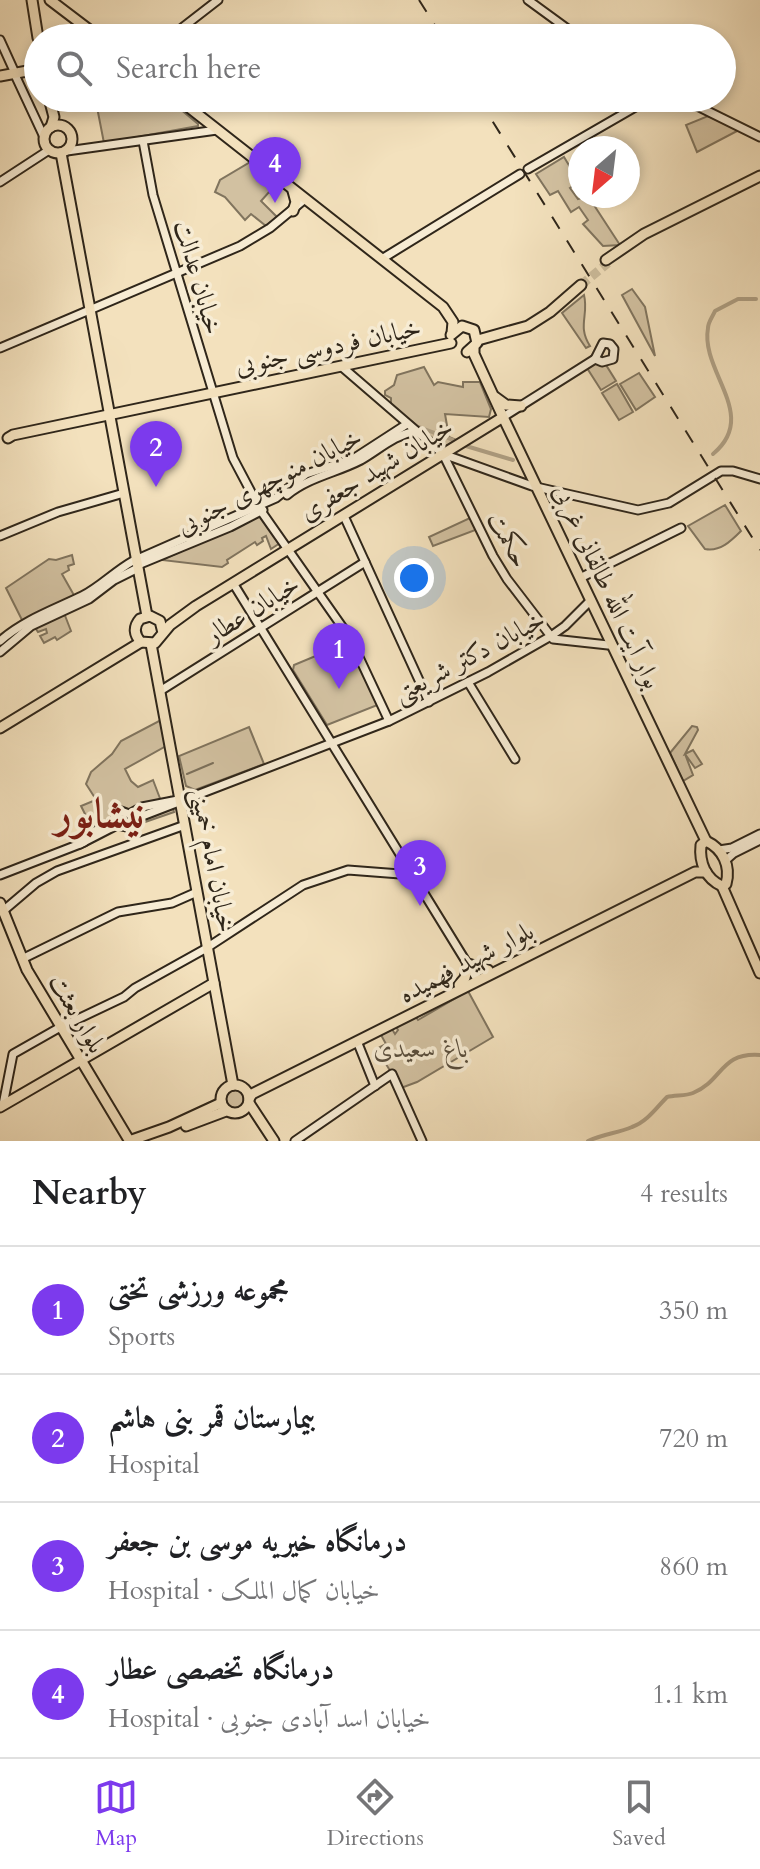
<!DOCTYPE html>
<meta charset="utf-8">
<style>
:root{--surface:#fff;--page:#f6f6f6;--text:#202124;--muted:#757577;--line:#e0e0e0;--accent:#7c3aed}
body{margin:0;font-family:Cardo,Amiri,serif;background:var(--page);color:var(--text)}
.compass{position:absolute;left:568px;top:136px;width:72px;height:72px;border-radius:50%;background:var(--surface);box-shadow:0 4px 12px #0003;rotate:208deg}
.you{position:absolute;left:414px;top:578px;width:28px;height:28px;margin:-20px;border:6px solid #fff;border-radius:50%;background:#1a73e8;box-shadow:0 0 0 12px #1a73e833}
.badge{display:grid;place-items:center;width:52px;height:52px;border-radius:50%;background:var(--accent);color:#fff;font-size:26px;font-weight:700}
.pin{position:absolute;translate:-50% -66px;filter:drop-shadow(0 2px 4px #0008)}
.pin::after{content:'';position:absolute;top:42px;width:28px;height:24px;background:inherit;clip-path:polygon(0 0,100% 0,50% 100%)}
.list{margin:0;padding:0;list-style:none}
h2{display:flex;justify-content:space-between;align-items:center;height:104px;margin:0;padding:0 32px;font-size:34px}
h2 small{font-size:26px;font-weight:400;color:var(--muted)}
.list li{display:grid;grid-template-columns:52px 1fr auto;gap:24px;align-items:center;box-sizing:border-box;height:128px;padding:0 32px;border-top:2px solid var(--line)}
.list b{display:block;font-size:30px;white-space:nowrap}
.list p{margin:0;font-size:26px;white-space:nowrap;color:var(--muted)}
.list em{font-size:26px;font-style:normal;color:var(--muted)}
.icon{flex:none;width:44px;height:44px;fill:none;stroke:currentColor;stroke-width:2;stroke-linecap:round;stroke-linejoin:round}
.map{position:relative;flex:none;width:760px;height:1141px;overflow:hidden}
.search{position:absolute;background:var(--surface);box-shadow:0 4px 12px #0003;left:24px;right:24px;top:24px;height:88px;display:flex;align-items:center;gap:20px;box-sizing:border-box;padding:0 28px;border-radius:44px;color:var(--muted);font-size:30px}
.sheet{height:616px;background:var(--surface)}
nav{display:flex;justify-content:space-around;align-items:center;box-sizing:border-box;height:112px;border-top:2px solid var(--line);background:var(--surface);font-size:22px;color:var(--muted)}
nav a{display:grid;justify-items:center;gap:4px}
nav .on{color:var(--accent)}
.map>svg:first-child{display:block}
.green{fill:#d2c1a1;stroke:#80745e;stroke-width:2}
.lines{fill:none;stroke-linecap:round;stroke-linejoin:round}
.stream{stroke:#7c705b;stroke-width:2}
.canal{stroke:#b0a186;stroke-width:4}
.primary-tunnel{stroke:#ccbc9c;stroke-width:9;stroke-dasharray:9 4.5;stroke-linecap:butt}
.secondary-casing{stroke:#2f261a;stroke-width:11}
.primary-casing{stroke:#2f261a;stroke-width:13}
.secondary{stroke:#f7ecd4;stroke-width:7}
.primary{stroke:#f3e1bd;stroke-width:9}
.rail{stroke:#2f261a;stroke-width:2;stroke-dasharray:14 14;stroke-linecap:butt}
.labels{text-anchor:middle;stroke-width:7;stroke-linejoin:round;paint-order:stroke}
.street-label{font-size:26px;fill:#2f261a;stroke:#f7ecd4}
.park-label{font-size:26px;font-style:italic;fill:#584d3c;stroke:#f7ecd4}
.town-label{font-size:42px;font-weight:bold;fill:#7a1f14;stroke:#f7ecd4}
</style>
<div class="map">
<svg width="760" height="1141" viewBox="0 0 760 1141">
<rect width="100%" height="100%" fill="#f3e1bd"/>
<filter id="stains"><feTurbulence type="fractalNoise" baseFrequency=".0025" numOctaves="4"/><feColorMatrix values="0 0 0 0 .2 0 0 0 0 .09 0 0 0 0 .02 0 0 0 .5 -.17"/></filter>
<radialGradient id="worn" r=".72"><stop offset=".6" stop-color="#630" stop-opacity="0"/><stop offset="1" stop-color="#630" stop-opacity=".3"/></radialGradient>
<g class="green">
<polygon points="73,98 167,98 198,124 198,126 104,143 96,102 78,110"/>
<polygon points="708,116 739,130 697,152 686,125"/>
<polygon points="564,157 579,182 570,188 578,199 588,196 620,245 603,246 583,224 588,220 579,207 571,212 558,191 550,195 536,174"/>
<polygon points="252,161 281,184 273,195 269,192 261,201 277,217 266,226 251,214 245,220 225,197 215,192 220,180"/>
<polygon points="632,289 645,307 655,356 622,295"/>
<path d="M584 295C589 315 577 326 590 346L586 348 562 313Z"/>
<polygon points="595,363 606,365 616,381 601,390 587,368"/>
<polygon points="424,367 434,385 438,382 463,387 463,382 480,382 491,409 489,417 445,414 449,437 456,440 444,447 391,405 391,398 385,395 385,391 394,385 397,375"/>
<polygon points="639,373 655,397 636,410 620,384"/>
<polygon points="617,384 633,412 619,420 602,393"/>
<path d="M725 505 741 531C731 541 720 552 705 549L688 526Z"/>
<polygon points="260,515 280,543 271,549 266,536 262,538 263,541 257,545 255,542 227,560 228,563 222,567 162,560"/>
<polygon points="472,517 478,529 433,546 429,537"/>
<polygon points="72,555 74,564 68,566 69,570 62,574 75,597 23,622 6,588 49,559 56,560"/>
<polygon points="64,613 71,631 57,640 55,637 44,643 40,636 47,633 46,629 38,632 34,626"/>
<polygon points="349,642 380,704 327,725 293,670 294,665"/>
<polygon points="161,720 166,746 125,769 131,781 138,787 153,780 161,801 170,797 174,812 125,829 92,828 81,806 98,799 95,798 86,784 91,772 112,754 121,741"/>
<polygon points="692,726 697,727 698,730 685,754 693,750 702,764 695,768 685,754 693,775 683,781 670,753"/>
<polygon points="249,727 264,764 195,790 186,786 179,756"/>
<polygon points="468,991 493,1037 417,1082 401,1088 384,1061 388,1057 380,1047 386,1044 381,1035 392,1029 395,1034 398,1030 396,1027 416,1017 418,1020"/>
<circle cx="235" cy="1098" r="12"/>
</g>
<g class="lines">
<polyline class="stream" points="187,774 213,763"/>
<g class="canal">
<polyline points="419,427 453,440"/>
<polyline points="466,446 513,460"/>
<path d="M713 454C760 415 700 372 708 328 708 322 713 316 715 311L738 299H756"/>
<polyline points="303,481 321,473"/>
<polyline points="1,645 9,638"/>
<path d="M588 1141C603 1134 618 1133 632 1127 647 1122 657 1107 667 1097 675 1095 686 1096 693 1093 723 1081 720 1052 760 1055"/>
</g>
<polyline class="primary-tunnel" points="581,285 608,263"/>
<g class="secondary-casing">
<g id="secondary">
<polyline points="528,0 580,38"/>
<polyline points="169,38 218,0"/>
<polyline points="0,40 15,73"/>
<polyline points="16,77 44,137"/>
<polyline points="681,98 760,137"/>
<polyline points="143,141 153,195 233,458 261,511 350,638 389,721"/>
<polyline points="67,151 217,130"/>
<polyline points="528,169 651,98"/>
<polyline points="0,182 49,150"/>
<polyline points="385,257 520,174"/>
<polygon points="603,343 610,344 614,349 613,359 602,362 595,359"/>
<polyline points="0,348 240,246 270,228 305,199"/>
<polyline points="341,366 443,454 532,486 638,510 669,503 721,471 733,471 760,479"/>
<polyline points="500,419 595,359"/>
<polyline points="443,454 493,556 507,579 553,639 608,645"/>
<path d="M287 495C309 477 336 473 361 460 380 449 394 435 416 431"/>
<polyline points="344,516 429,702"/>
<polyline points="0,536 58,512 124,493"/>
<polyline points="138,565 230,527 263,510"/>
<polyline points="580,578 681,528"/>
<polyline points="233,583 478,981"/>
<path d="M0 641C24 620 53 610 82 596 100 587 115 571 133 561L276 498 306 474 353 459 407 424"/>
<polyline points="0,652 31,626 89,599 114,580 138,568"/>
<polyline points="468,682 515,759"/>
<polyline points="160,691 365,562"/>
<polyline points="83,837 78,839 80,844 84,842 83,837 115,821 116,815 121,811 129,814 142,807 178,800"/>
<polyline points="84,842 117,825 127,827 132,820 389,721 488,672 551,636 565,626 591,600"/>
<polyline points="719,850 732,848 760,834"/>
<polyline points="725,861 734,853 760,840"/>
<polyline points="0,875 80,844"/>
<polyline points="3,911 36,883 57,871 185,825"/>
<polyline points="22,959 118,912 172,903 197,892"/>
<polyline points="61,1027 124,997 135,988 205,949 303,885 348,870 413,875"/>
<polyline points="357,1041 375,1086"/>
<polyline points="3,1105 13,1054 57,1029"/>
<polyline points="295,1141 392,1074 422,1141"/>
</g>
</g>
<g class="primary-casing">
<g id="primary">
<polyline points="32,0 38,38"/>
<polyline points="50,0 100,38"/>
<polyline points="0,76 38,69"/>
<polyline points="49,98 54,117 51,127"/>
<polyline points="177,98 443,307 453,322 452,333"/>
<circle cx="58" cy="139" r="14"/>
<polyline points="61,153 147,616"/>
<polyline points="293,191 296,202 293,211"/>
<polyline points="606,260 644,234 760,176"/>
<polyline points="451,335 462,326 474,330 477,343 467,352"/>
<polyline points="478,340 528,326 550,312 581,285"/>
<polyline points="474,348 474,354 503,417 706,841"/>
<polyline points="495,397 506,405 521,406"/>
<polyline points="8,438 13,435 451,343"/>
<path d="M163 633 160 621 150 616 140 619C133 627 134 635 141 642L155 643 170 625 196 606 500 419"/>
<polyline points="151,644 233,1085"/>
<polyline points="0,728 141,642"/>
<path d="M722 886C706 879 699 863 701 845L706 841C723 849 731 866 726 884"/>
<polyline points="722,886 760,973"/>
<polyline points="0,903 27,970 129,1140"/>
<polyline points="459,985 465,978 468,964 488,970"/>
<circle cx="235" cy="1099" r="14"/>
<polyline points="249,1099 252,1094 695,872 706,872"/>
<polyline points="249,1103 274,1141"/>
<polyline points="0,1107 214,983"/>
<polyline points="186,1126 226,1111"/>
<polyline points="132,1140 169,1127 221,1103"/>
</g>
</g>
<use href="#secondary" class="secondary"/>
<use href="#primary" class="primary"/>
<g class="rail">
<polyline points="419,0 443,38"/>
<polyline points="478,98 760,550"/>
</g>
</g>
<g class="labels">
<g class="street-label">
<text transform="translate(199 277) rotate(74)" y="9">خیابان عدالت</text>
<text transform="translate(328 346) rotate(-12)" y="9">خیابان فردوسی جنوبی</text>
<text transform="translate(376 469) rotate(-31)" y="9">خیابان شهید جعفری</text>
<text transform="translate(269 481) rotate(-27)" y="9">خیابان منوچهری جنوبی</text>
<text transform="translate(509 539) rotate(61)" y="9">حکمت</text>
<text transform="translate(608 586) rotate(65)" y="9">بوار آیت الله طالقانی غربی</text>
<text transform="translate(252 609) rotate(-32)" y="9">خیابان عطار</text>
<text transform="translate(469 656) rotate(-28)" y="9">خیابان دکتر شریعتی</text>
<text transform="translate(214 860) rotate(79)" y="9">خیابان امام خمینی</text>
<text transform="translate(466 962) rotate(-27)" y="9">بلوار شهید فهمیده</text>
<text transform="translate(78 1013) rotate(60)" y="9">بلوار بعثت</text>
</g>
<g class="park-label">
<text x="421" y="1057">باغ سعیدی</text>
</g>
<g class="town-label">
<text x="100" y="827">نیشابور</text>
</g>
</g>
<rect width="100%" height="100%" filter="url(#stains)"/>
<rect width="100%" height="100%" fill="url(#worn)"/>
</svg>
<svg class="compass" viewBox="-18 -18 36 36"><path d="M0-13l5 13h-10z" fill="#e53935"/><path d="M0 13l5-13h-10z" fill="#757577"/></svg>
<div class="you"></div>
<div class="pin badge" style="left:339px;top:689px">1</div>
<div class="pin badge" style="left:156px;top:487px">2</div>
<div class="pin badge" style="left:420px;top:906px">3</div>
<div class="pin badge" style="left:275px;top:203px">4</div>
<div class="search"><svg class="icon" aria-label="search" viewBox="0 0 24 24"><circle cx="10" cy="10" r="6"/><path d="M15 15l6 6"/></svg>Search here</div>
</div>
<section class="sheet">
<h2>Nearby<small>4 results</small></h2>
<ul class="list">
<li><span class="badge">1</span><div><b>مجموعه ورزشی تختی</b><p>Sports</p></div><em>350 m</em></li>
<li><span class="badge">2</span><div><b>بیمارستان قمر بنی هاشم</b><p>Hospital</p></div><em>720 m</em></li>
<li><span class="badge">3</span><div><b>درمانگاه خیریه موسی بن جعفر</b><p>Hospital · خیابان کمال الملک</p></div><em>860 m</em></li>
<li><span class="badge">4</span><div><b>درمانگاه تخصصی عطار</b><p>Hospital · خیابان اسد آبادی جنوبی</p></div><em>1.1 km</em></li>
</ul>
</section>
<nav>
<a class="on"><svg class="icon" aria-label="map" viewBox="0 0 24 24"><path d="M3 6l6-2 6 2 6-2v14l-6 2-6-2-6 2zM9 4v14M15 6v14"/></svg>Map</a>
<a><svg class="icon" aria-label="directions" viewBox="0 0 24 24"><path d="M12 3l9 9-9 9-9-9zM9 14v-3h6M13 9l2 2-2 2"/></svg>Directions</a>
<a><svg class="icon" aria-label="saved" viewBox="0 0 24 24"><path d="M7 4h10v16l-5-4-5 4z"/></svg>Saved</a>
</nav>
